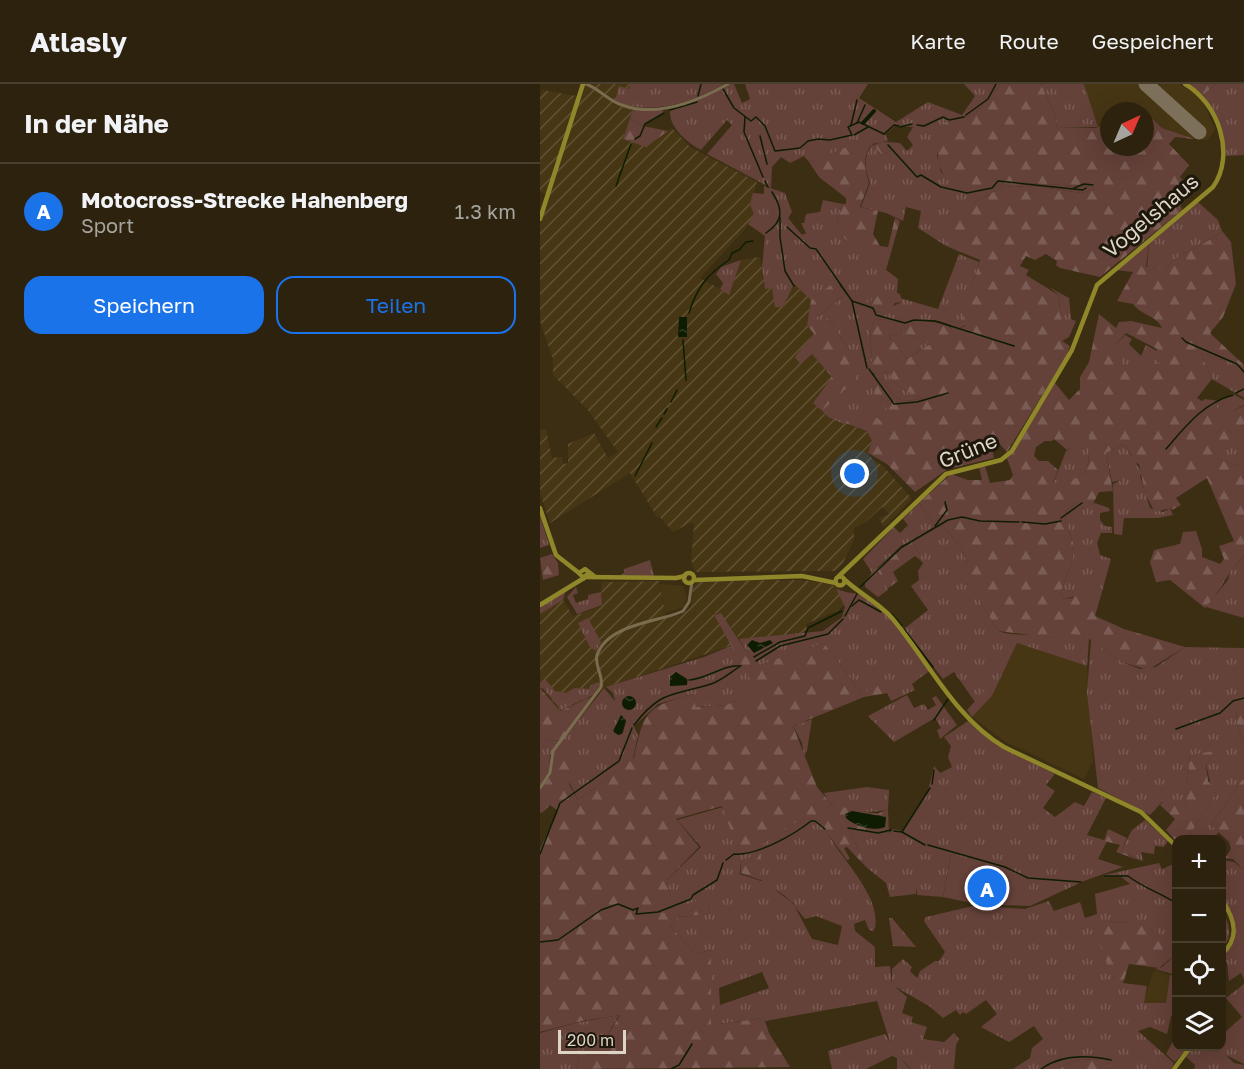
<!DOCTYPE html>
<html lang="de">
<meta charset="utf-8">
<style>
:root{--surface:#2c220e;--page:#382f1c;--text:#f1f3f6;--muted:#a6a49e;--line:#483f2e;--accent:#1a73e8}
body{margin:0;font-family:"Golos Text",sans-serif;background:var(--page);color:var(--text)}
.controls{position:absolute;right:18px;bottom:18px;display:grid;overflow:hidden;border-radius:12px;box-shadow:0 6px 24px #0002}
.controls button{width:54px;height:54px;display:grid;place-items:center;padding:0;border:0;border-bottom:2px solid var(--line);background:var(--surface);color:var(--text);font:30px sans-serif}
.compass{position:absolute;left:560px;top:18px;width:54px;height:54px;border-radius:50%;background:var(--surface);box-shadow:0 6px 24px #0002;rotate:44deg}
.scale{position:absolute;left:18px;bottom:15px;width:68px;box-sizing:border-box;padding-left:6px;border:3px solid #ddd5c6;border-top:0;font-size:16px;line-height:21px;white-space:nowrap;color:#ddd5c6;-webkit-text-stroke:4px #1d170c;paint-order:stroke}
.you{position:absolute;left:315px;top:390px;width:21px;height:21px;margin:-15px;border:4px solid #fff;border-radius:50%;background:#1a73e8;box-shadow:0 0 0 9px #1a73e833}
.badge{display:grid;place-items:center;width:39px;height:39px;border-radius:50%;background:var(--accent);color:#fff;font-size:20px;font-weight:700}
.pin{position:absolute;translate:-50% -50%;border:3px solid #fff;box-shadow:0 2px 6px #0006}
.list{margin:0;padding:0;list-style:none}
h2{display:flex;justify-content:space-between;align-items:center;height:78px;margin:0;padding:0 24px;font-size:26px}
h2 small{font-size:20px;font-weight:400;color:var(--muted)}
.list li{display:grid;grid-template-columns:39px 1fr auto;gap:18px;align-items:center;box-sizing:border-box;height:96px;padding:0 24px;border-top:2px solid var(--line)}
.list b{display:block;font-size:22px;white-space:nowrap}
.list p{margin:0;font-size:20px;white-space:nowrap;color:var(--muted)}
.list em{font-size:20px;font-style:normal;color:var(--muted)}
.actions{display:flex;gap:12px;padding:18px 24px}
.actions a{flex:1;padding:14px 0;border:2px solid var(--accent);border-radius:18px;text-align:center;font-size:21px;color:var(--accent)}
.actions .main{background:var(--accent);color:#fff}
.icon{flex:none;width:33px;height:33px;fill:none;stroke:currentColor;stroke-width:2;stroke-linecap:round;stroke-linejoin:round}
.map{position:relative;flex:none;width:704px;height:985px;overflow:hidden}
header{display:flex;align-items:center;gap:36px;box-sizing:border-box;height:84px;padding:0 30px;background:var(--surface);border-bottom:2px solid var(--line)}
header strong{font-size:28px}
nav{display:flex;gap:33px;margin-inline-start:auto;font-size:21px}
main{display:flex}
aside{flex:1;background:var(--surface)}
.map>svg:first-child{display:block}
.built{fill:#473614}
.industrial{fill:url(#industrial-furrows)}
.grass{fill:url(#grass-tufts);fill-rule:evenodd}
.forest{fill:url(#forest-firs);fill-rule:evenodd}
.pitch{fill:#644139}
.water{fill:url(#water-ripples)}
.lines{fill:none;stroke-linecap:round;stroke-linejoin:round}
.stream{stroke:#0e1d01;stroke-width:1.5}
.river{stroke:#0e1d01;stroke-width:4}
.runway{stroke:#7c705a;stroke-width:15}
.minor{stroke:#7b6c50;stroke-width:3}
.major{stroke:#8f8729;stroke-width:4.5}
.labels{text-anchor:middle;stroke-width:6;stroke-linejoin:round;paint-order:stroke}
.street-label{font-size:21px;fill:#ddd5c6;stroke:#1d170c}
</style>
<header>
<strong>Atlasly</strong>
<nav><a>Karte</a><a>Route</a><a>Gespeichert</a></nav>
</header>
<main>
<aside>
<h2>In der Nähe<small></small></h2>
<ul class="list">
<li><span class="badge">A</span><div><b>Motocross-Strecke Hahenberg</b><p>Sport</p></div><em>1.3 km</em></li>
</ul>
<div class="actions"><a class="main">Speichern</a><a>Teilen</a></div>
</aside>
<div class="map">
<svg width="704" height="985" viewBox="0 0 704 985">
<defs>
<pattern id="industrial-furrows" width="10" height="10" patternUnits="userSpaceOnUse" patternTransform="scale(1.5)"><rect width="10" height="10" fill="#473614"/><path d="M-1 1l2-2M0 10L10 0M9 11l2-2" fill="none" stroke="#615235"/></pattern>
<pattern id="grass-tufts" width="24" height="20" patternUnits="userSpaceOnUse" patternTransform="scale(1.5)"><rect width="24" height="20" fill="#644139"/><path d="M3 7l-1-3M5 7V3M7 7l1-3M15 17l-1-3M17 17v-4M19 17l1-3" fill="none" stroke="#7a5c54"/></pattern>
<pattern id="forest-firs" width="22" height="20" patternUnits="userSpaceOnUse" patternTransform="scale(1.5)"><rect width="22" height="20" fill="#644139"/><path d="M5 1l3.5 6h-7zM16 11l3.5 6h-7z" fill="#7a5c54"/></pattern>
<pattern id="water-ripples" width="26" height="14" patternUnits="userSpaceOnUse" patternTransform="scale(1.5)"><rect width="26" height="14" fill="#0e1d01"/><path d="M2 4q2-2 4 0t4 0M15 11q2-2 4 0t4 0" fill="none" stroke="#313d25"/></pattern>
</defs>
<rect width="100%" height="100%" fill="#3b2e13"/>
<g class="built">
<polygon points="544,0 639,0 656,10 664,20 675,46 667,56 650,54 622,44 594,18 587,27 569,27 569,40 558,43"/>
<polygon points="120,500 143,502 147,514 143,523 125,529"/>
<polygon points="477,559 547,582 553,678 544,695 464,657 432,633 452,612"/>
<polygon points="614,886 630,891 626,919 603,919"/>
</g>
<g class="industrial">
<polygon points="45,0 90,0 89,5 73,20 93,25 83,54 128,47 132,44 150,63 217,98 210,120 214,131 206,144 160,194 189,210 201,176 220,173 225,204 232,204 243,223 254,200 271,216 267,241 274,250 256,273 272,269 293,293 273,319 288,333 327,347 332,357 329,372 344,383 372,415 344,443 339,434 349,430 342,423 326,438 314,444 314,456 302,481 295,487 155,488 151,476 154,440 150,439 133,448 119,432 117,433 90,389 10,439 0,409 0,346 6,345 12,374 22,373 23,380 28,379 28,360 54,349 68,374 78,368 47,325 13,291 13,275 0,237 0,136 8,112 0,107 0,12 2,6 42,13"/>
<polygon points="261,496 290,500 312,512 297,527 266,540 267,546 260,550 199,555 181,529 174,530 193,561 64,604 59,609 20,627 0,601 0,530 23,516 33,532 62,522 61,498 119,497 126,533 141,531 151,523 153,503 158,497"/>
</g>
<g class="grass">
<path d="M90 0H183V1C150 19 111 32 75 17L79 2 89 5Z"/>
<path d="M190 0H194L202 19 210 15 205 0H328L319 14 356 38 388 18 422 31 435 12 424 0H460L435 30 405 38 397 72 401 88 408 96 447 106 471 98 552 103 554 106 541 109 495 102 463 103 433 119 424 120 420 117 406 162 378 144 381 127 366 123 363 137 346 129 321 123 330 99C325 86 323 75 331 62L328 56 269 78 264 72 250 79 241 73 232 83 231 104 167 70 192 41 187 36 161 66C147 58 128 43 130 25L158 16ZM355 42 373 43 367 53 373 61 367 67 360 59 348 58 353 66 342 71 332 60 348 57 345 50Z"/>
<polygon points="501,0 544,0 558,43 517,44 514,29"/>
<polygon points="676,0 704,0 704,71 686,72 675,30 663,11"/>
<polygon points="93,25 122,26 125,29 103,42 90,34"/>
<path d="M224 102 245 109 252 128 248 134 262 151 266 149 261 139H264L266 130 280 128 283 116 302 120 297 139 300 150 358 195 357 209 341 211 326 222 338 229 362 218 360 214 398 225 419 170 439 178 422 238 426 241 413 247 410 241 399 237 335 235 330 248 333 291 348 287C356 304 366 307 382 314 356 322 355 312 339 294L333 307 350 327 342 338 335 332 319 327 305 339 306 341 288 333 282 327 313 297 311 268 288 234 274 243V235L306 210 301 201 289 203 271 216 254 200 243 223H235L232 204 225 205 222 183 225 152 208 140 214 131 210 120 213 109 224 110Z"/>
<path d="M658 118 678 136 682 147C662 164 641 166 624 186L607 185 609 159Z"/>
<polygon points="201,176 189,211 180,205 183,199 176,190 181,183"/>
<polygon points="509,203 529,214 531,235 525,244 519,228 520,212"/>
<polygon points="364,249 391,259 367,275 349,252"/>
<polygon points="585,251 592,255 589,260 601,272 606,261 617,267 621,280 585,285 581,281 575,261"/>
<polygon points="661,270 697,280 704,286 704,314 672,295"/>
<polygon points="693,310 704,316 704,321 685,331 676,323 679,317"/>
<polygon points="704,341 704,383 677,375 680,370"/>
<path d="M549 351C549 389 551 393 513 400L526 367Z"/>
<polygon points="584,360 602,389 600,392 610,424 623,428 630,424 633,431 618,434 584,434 582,451 574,450 573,400 581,396 572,398 566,369"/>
<path d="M379 419 396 443 403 442 422 465 427 478 417 491 436 510 458 547C484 557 528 542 549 554L547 582 477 559 452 612 446 606 435 618 414 588 403 595 364 545 388 526 371 502 379 496 378 487 383 479 379 475 381 472 372 459 362 461 337 484 348 506 338 513 325 503V498L332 489 323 475 354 443 360 449 368 441 363 435Z"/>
<polygon points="537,419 543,424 555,419 569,424 570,427 560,429 560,436 565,442 572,443 572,449 561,449 557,459 560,471 571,475 560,515 550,509 524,515 520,510 532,478 534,461 525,436 527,426"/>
<polygon points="0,431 9,461 0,464"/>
<polygon points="704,472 704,534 666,523 688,496 690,487"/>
<polygon points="110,476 114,492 79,492 84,489 84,485"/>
<polygon points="36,503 38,509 33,511 36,519 48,515 48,511 61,508 62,521 37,530 27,513"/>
<path d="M296 505C305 509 315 509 323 511 344 518 378 571 392 589L388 588 372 600 375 606 351 617 347 609 322 610 284 559 216 583 199 555 283 547 302 533 305 523Z"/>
<polygon points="26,506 23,516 0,530 0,523"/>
<polygon points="48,534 61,558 56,567 50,563 38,539"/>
<polygon points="551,556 582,578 600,585 616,583 645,563 704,564 704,626 697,626 696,637 704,662 704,693 671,741 680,747 672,755 648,755 671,715 677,709 672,708 666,679 671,673 650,671 645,723 627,722 622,718 610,731 558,704 547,609"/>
<path d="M193 561 218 607 186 621 155 623 152 610 118 620 94 642 89 632 98 651 93 675 38 716 14 667 64 604 85 629 75 617 73 609 66 603 164 573ZM136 588 148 596 147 601 130 602V593ZM81 631 86 636 83 649H74Z"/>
<polygon points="5,595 15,607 26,609 34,604 49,605 50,601 60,598 55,610 21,626 4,605 0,604 0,599"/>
<polygon points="367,611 374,624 384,620 388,626 396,621 392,614 396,612 417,641 400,655 397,646 401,644 395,634 354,658 328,632"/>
<polygon points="272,635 267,667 264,672 262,659 253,642"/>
<polygon points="428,637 457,661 515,690 506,701 515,707 503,724 515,733 535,718 544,722 552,708 566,714 547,751 567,757 558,775 583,783 544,797 490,822 489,814 411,770 403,813 377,811 377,802 376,810 350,813 346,799 326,783 309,744 349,749 354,745 362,747 388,707 394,682 400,689 412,683 408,673 411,662 404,653"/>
<polygon points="0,651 8,656 20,657 10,671 0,669"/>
<path d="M327 703 349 706 348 725C336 730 305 728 293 721 289 719 286 713 284 709Z"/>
<path d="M183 723 222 760C239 748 261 727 282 737 292 768 342 808 335 844L333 847 329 846 325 836 314 840 315 847 335 863V883L350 882 352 901V885L363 875 372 883 370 887 377 894 380 887 395 877H399L405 868 384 837 386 833 433 822 485 825 509 817 514 827 540 818 545 834 557 830 555 810 590 800 580 792 567 793 564 791 619 779 622 785 636 779V891L615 885 622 883 634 872 631 862C622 858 621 850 614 846 600 837 583 840 568 837L559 846 574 894 583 899 607 902 604 919H626L630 891 636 892V933L631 932 627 950 610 943 598 947 634 979 631 985H571L566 975C551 976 531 973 520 985H473L490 974 492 964 503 955 494 942 469 958 441 943 457 930 446 916 426 930 423 928 420 931 416 926 403 934 389 922 354 902 367 913 362 929 373 933 371 938 387 943 383 955 404 958 414 949 419 955 416 961 414 985H371L359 972 370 985H357V974L352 972 326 985H292L288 967 345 950 350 958 337 917 225 937 224 934 171 941V866L155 870 130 842 138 833 170 830 167 814 123 830 118 823 131 813 127 796 161 763 137 736ZM201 776 222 797H221L200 790ZM235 806C250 813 255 823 265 835L276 832 302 842 298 861 272 855 253 819ZM222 888 229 904 180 921 179 904Z"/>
<polygon points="605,736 628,757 624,763 615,762 614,770 601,768 603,777 581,767 592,746"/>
<path d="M682 776 694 778 704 786V895L701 889 689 897 687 878 682 876V873C704 850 693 839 682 815 678 805 682 787 682 776Z"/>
<path d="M682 826C689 839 694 853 682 864Z"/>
<polygon points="349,834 352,834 376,863 353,862"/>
<polygon points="704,900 704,980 686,971 694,979 704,981 704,985 654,985 655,981 645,972 653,963 682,962 682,951 702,933 686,914"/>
<polygon points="79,931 62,960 40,967 36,985 0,985 0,949 35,939"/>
<polygon points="633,957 636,958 636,962 648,963 635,978 626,970"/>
</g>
<g class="forest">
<path d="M460 0H501L514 29 517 44H555L569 40V63H605V28L622 44 654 55 635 53 629 60 649 81 640 93 644 98 637 111 642 126 560 193 520 184 516 181 517 177 506 170 495 176 486 172 480 182 489 186 486 191 520 212 519 228 525 243 531 235 536 237 529 253 522 257 530 262 527 271 467 368 458 358 451 361 454 374 408 385 375 408 347 380 328 369 332 357 327 347 305 339 319 326 335 332 341 337 349 328 333 307 339 294C354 311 356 322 382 314 366 307 356 304 347 287L336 291 325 282V276L332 277 330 248 335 235C351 236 406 234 413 246L426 242 421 238 440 176 406 162 418 117 433 119 463 103 495 102 541 109 554 106 552 103 471 98 440 108 416 102 405 94 398 79V58L405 38 435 30ZM364 249 390 259V260L367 275 349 252Z"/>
<polygon points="648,0 676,0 663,11"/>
<polygon points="90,34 103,42 128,47 106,63 83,55"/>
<path d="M325 56H328L331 61C322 74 325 86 329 99L320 123 338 127 333 150 340 162 348 163 355 134 360 137 346 186 299 150 297 139 302 120H306V114L279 93 269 78Z"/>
<polygon points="342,58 348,58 353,66 342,71 333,61"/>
<path d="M682 147 691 158 696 200 683 233 670 249 704 281V286L697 280 661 270 672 295 657 314 662 317 665 315 679 317 676 323 685 330 704 322V341L677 375 704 383V472C687 487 681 508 665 524L630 496 616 498 610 478 614 466 640 460 643 448 656 447 662 465V473L680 480 684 475 679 462 694 457 667 394 636 414 641 421 632 426 631 424 615 428 605 410 599 380 592 378V372L584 360 566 369 573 407 559 408 552 422 543 424 537 419 527 426 525 436 534 461 532 478 520 510 524 515 533 514 538 508 549 506 560 515 555 532 584 545 645 563 608 586 582 578 545 552 531 550 491 551 458 547 436 510 416 491 427 478 422 465 403 442 396 443 379 419 411 390 428 396H442L439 383 445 382 450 399 470 396 473 391 467 374 475 366 515 299 529 316 540 305V293L549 278 559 230 576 244 579 238 591 237 622 244C617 232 601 231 593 220L577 217 593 188 576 186 609 159 606 183 624 186C641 166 662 164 682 147ZM586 249 617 265 613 274 621 280 585 284 581 281 582 273 575 261ZM549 352C549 389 551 393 513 399L518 386 508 377H499L494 372 496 363 505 357H512L514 355 527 366Z"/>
<polygon points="296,197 306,210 274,235 274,242 288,234 311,268 320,274 314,297 282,327 273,319 292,293 272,270 260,280 255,273 274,250 267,241 271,216"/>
<polygon points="355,208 360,210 362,218 355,219 350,227 338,229 324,220 340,211"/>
<polygon points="372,459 381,472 379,475 375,472 353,488 358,497 347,505 337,485 362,463"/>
<polygon points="12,470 18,479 19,491 3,496 0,474"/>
<path d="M181 529 216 582 284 559 322 610 341 599 348 609 324 613 253 642 277 703 292 721 337 730 348 725 349 749 309 744 326 783 307 763 304 764 310 775 307 776 285 746 282 738C259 726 241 751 222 760 214 763 206 764 198 766L182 722 136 735 159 763 127 796 131 813 119 824 123 829 167 813 170 830 138 833 130 842 155 870 171 866V941L224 934 229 949 250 983 36 985 40 967 62 960 80 931 42 937 0 948V765L18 727 10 721 2 729 0 728V705L11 691 14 667 42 679 29 700 38 716 94 674C104 627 106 623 152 610L156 623 186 621 217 607 174 531ZM338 731 345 733 335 745 315 740Z"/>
<polygon points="0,604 20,627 53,612 20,657 8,656 0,651"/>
<polygon points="446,605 452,612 432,633 427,626"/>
<polygon points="697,626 704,626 704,662 696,637"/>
<polygon points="680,666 680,671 671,673 666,680 668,697 674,704 672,708 678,709 671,715 648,755 636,757 626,746 635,735 620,721 623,718 627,722 632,718 637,722 645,722 650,671"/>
<polygon points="0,669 10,671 9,689 0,701"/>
<polygon points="704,693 704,786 693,775 685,774 691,765 689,758 671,741"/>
<polygon points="568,745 587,754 581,767 604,778 576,768 580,761 564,757"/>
<polygon points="221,770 220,796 201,789 201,776"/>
<path d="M568 837C582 840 598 837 612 844 620 848 625 859 634 864L636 870 619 884 589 880 583 899 577 897C567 886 557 855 559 840Z"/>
<path d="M566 975 571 985H520C531 973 551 976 566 975Z"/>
</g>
<g class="pitch">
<polygon points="411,770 465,784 489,796 490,822 436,820 403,813"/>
<polygon points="9,949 11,954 20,952 21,957 0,964 4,951"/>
</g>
<g class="water">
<polygon points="139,233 147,233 147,253 138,253"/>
<polygon points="212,556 220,559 230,556 233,559 214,569 207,561"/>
<polygon points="136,588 147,595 147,601 130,602 130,593"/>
<circle cx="89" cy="619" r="7"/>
<polygon points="81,631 86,637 82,650 78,651 73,647"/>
<path d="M312 727 346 733 345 743C333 748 315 742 306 734L305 730Z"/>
</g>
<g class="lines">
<g class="stream">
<polyline points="183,5 194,24 211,37 216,33 225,42 235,67 260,64 268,57 278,55 290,56 312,51 308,43 319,38 344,50"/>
<polyline points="158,12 161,0"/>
<polyline points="130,26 157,18"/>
<polyline points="426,31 448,15 456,0"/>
<polyline points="205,33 204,48 223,93"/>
<polyline points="317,39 325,21"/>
<polyline points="311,41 317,16"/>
<polyline points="377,41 384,42 403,33 409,36 424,33"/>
<polyline points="360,43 372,40"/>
<polyline points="344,50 354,41 359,42"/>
<polyline points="314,51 328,43"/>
<polyline points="220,52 227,80"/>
<polyline points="95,55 100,52 105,40 124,29"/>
<polyline points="348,61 377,93 381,91 401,103 427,109 452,104 458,97 543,106 546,104"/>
<polyline points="225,97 228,103"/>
<polyline points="76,102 91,60"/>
<polyline points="534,104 544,100 553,101"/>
<polyline points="240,133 240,153 245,187 254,202"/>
<polyline points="247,143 270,164 276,165 312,217 333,224 336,231 365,239 374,236 395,237 474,262"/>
<path d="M226 149C244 137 243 125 232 108"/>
<polyline points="312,217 327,284"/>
<path d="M149 229C157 203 168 190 189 176L192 169 199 166 206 158 213 157"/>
<polyline points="642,254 646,258 697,280 704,288"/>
<polyline points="143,256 146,296"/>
<polyline points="329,285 354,320 377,318 408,309"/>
<polyline points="696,309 704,305"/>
<polyline points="131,318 137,306"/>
<polyline points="124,330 127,325"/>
<polyline points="116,343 122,334"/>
<path d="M626 365C645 343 663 319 693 311"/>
<polyline points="95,392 112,359"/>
<polyline points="521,434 542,419"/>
<polyline points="482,438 505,440 521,437"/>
<polyline points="395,442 407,426 405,418"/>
<polyline points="320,503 362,463 408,436 422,433 440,437 479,438"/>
<polyline points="312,522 319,516 341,528"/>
<polyline points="352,530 362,542"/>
<polyline points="305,532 317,510"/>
<polyline points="364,545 393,583"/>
<polyline points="214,573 240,558 265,552 268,544 302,527"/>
<polyline points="216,577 240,562 288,550 303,535"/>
<path d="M149 596C167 595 184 580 201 582"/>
<polyline points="394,636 408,615"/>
<path d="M94 641C121 606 132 612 171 600 181 597 190 589 199 583"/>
<polyline points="636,645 680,629 693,617 704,614"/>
<polyline points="392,700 394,686"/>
<polyline points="308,744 338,749 351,746"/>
<polyline points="354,747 362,748 385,761"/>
<polyline points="362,748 390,704"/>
<polyline points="388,761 465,783 488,794 541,798"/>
<polyline points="0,770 20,719 79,677 92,644"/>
<path d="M186 776 194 770C217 772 255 750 271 737H275L285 745"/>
<path d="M565 792H588C602 803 620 809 636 819"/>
<polyline points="0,858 18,856 61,826 78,820 93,826 98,824 96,830 118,828 151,815 153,811 177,796 183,779"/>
<polyline points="131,985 139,981 152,960"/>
<path d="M501 985C522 970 548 971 571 976"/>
</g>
<polyline class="river" points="323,39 334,27"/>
<polyline class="runway" points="606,0 659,48"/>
<g class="minor">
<path d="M46 0C60 5 68 17 82 21 117 34 158 17 188 0"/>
<path d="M0 704 10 689 13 667 61 603C64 591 54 582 57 571 68 539 121 538 143 527L149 518 152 498"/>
</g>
<g class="major">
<polyline points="0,135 43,0"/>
<polyline points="0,424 16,471 39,489"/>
<polyline points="48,489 44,494 39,489 45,485 54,492"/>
<circle cx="149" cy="494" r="5"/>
<path d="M299 492 406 390 461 376 472 367 532 266 557 201 673 103C696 70 678 19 645 0"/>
<circle cx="300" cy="497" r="4.5"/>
<polyline points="46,493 136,494 145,492"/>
<polyline points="154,496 262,492 296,499"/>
<path d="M305 496C320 510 338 518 352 534 388 577 415 634 464 663L601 728 636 762"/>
<polyline points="0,521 44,494"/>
<path d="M682 816C695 835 700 854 682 870"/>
<polyline points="634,985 651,962"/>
</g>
</g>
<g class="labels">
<g class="street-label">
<text transform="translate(611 132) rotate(-40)" y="7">Vogelshaus</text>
<text transform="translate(428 367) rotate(-22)" y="7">Grüne</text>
</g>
</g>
</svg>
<div class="controls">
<button>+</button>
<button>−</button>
<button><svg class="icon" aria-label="locate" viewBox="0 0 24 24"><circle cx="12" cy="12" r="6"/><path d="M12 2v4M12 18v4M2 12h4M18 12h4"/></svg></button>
<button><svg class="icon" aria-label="layers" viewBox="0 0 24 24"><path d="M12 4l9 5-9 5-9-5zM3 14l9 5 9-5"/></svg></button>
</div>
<svg class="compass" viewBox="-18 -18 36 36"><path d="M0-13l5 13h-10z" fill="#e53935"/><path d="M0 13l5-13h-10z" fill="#a6a49e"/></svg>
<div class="scale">200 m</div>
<div class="you"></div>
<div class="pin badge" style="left:447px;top:804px">A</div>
</div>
</main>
